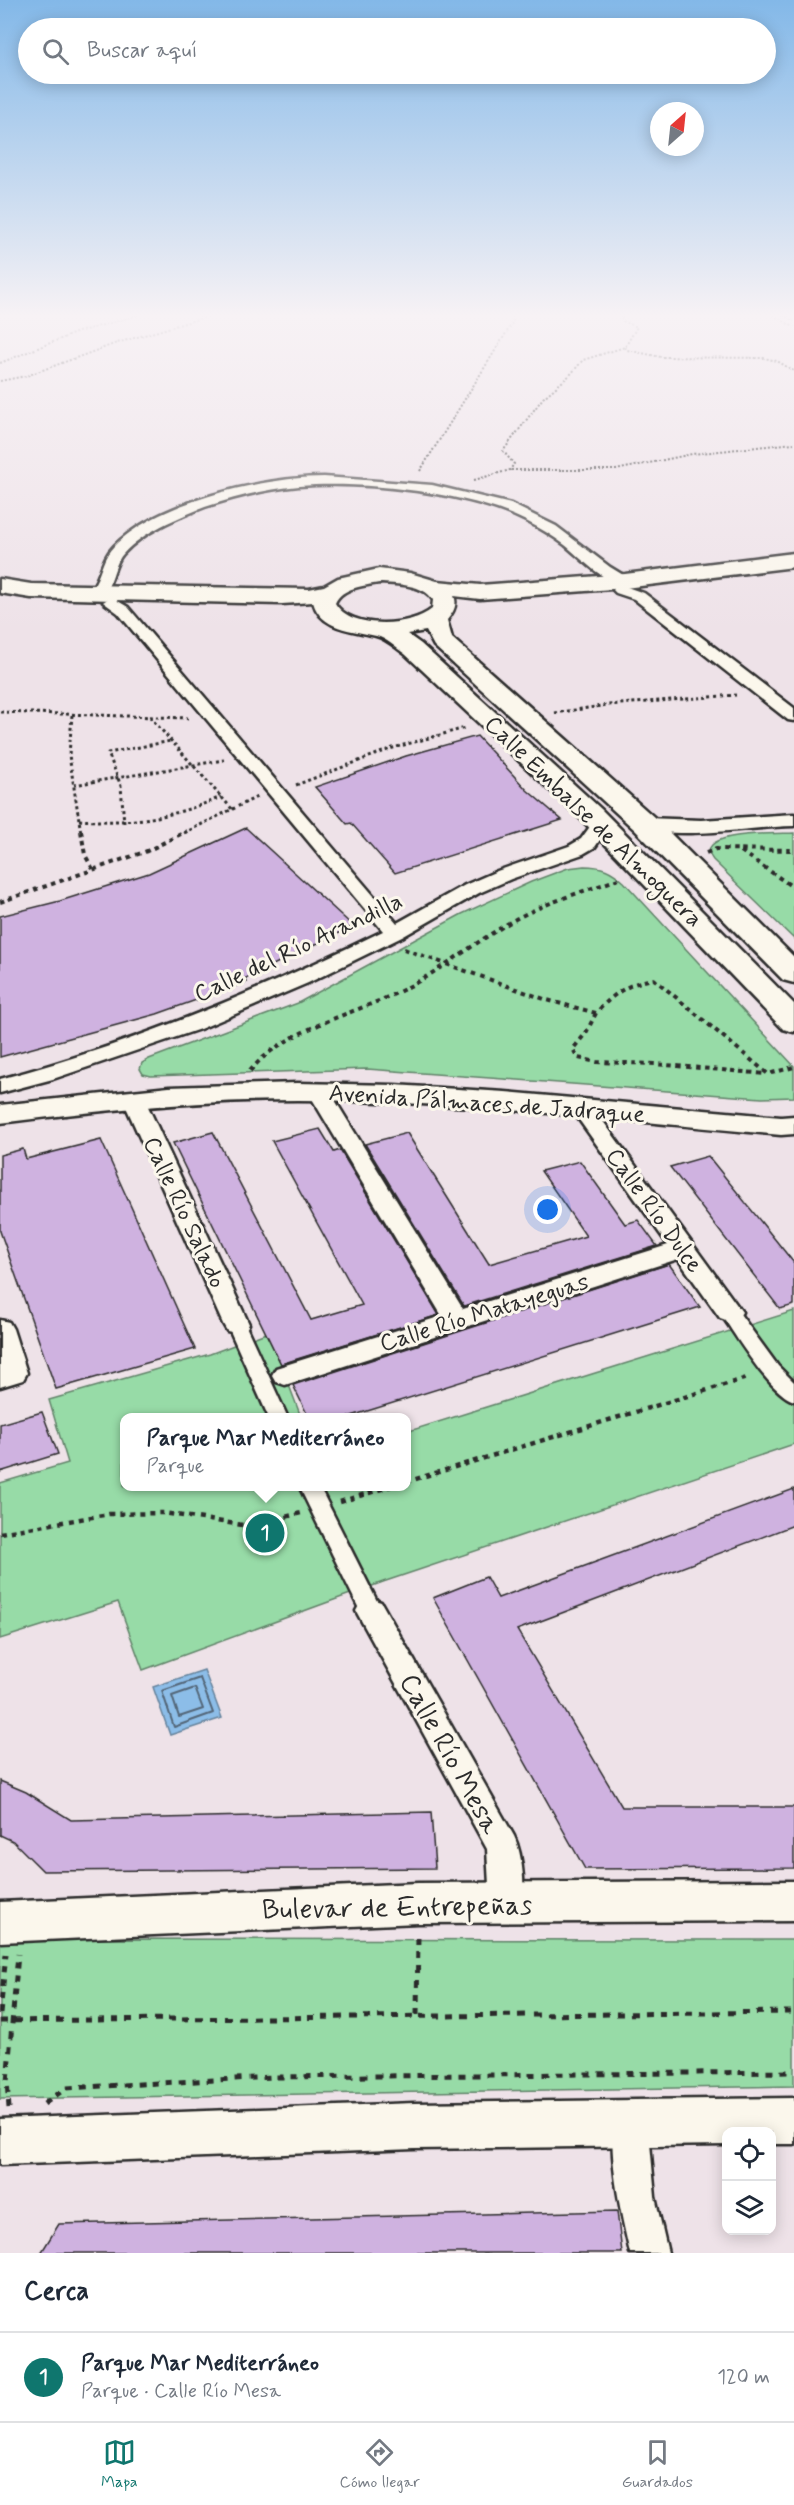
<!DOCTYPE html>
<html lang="es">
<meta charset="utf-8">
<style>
:root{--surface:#fff;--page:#f2f2f3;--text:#1f2937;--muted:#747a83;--line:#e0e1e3;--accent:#0f766e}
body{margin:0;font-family:Mynerve,sans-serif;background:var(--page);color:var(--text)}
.controls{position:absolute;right:18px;bottom:18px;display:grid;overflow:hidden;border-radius:12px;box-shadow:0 3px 15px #0003}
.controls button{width:54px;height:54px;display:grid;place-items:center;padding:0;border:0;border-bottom:2px solid var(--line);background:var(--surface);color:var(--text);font:30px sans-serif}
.compass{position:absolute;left:650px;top:102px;width:54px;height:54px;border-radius:50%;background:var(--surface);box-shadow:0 3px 15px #0003;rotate:27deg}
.you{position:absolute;left:548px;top:1210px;width:21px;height:21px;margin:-15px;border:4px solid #fff;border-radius:50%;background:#1a73e8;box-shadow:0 0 0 9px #1a73e833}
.badge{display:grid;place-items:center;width:39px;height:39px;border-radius:50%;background:var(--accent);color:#fff;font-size:20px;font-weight:700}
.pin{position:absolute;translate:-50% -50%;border:3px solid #fff;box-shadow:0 2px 6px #0006}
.popup{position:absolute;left:120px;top:1413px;width:291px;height:78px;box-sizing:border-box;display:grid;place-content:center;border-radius:12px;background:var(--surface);filter:drop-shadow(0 2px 4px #0005);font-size:20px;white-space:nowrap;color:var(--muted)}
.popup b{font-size:22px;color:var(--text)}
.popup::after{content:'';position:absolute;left:50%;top:100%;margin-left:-12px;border:12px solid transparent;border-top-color:var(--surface)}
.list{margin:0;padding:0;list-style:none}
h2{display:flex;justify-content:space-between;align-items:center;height:78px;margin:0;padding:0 24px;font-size:26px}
h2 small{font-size:20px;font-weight:400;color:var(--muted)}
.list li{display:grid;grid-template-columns:39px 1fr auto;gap:18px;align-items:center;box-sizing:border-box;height:90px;padding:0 24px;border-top:2px solid var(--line)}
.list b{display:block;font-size:22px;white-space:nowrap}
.list p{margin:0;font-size:20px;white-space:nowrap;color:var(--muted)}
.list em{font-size:20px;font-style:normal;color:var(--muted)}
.icon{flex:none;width:33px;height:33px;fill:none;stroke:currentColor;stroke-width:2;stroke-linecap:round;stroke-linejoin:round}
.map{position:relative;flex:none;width:794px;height:2253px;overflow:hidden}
.search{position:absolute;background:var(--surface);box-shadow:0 3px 15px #0003;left:18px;right:18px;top:18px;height:66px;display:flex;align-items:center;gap:15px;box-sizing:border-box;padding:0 21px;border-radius:33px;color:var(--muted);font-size:22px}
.sheet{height:168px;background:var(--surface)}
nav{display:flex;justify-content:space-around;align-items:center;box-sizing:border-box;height:84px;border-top:2px solid var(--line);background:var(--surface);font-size:16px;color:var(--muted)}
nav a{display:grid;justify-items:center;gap:3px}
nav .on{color:var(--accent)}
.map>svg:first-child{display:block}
.green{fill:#97dba7;stroke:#618369;stroke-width:1.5}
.water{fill:#8cbde8;stroke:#65839c;stroke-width:1.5}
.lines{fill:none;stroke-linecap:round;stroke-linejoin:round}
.shore{stroke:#526577;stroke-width:2}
.building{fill:#cfb2e0;stroke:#2b2b2b;stroke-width:1.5}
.pedestrian-casing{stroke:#2b2b2b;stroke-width:5}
.minor-casing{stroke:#2b2b2b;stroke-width:5}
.tertiary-casing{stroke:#2b2b2b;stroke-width:5}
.secondary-casing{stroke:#2b2b2b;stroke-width:5}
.path-far4{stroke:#2b2b2b;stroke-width:2;stroke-dasharray:2 2;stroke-linecap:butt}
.path-far3{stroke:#2b2b2b;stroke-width:3;stroke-dasharray:3 3;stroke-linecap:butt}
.path-far2{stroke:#2b2b2b;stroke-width:4;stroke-dasharray:4.5 4.5;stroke-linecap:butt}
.path-far1{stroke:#2b2b2b;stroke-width:4.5;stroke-dasharray:5 5;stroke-linecap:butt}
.path{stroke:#2b2b2b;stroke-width:5;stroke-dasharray:7 7;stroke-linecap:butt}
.pedestrian{fill:#fbf7ec;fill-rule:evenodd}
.minor{fill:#fbf7ec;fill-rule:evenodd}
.tertiary{fill:#fbf7ec;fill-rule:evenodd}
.secondary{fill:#fbf7ec;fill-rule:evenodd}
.labels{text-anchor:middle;stroke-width:6;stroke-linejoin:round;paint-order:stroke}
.street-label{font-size:24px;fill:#2b2b2b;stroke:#fbf7ec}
.near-street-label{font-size:28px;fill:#2b2b2b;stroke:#fbf7ec}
</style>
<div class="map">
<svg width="794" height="2253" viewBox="0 0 794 2253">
<rect width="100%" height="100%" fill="#eee2e8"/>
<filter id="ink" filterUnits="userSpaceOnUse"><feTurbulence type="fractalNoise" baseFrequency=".0167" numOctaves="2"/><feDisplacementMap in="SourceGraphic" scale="12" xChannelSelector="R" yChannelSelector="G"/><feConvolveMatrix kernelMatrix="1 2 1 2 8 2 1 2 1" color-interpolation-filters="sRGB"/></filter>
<g filter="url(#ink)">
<g class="green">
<path d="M794 833V939L713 860C690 830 780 834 794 833Z"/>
<path d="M584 866C602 866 611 870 624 882L794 1066V1097L762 1098 367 1069 151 1076 143 1074 140 1069 142 1063 149 1059 298 1003 462 914 531 882 568 868Z"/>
<polygon points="794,1311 794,1444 383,1582 143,1670 118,1602 0,1639 0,1483 68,1463 49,1400 210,1354 266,1333 281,1364 301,1417 124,1418 124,1486 406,1486 406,1432"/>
<polygon points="0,1939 794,1940 794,2086 0,2099"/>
</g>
<polygon class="water" points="204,1670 222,1718 170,1735 153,1687"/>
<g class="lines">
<g class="shore">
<polygon points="200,1678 213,1713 174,1727 162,1691"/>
<polygon points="195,1688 203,1709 179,1717 172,1696"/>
</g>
</g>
<g class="building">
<polygon points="477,736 527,790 562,820 395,873 351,823 347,824 315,787 406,756"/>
<polygon points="246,828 353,926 244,979 247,982 157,1014 0,1057 0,916 60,901 149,873"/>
<polygon points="320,1129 334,1152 340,1150 439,1315 281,1364 173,1143 213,1132 311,1320 362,1305 272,1141"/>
<polygon points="407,1133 489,1264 586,1236 541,1171 580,1161 625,1224 638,1220 657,1246 464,1306 365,1144"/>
<polygon points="101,1140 195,1349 56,1389 0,1231 0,1155 23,1149 26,1159"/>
<polygon points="708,1156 794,1263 794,1305 780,1309 670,1167"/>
<polygon points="669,1264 700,1307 345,1418 309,1418 293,1385"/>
<polygon points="42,1412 58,1454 0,1472 0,1424"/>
<polygon points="794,1489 794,1525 517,1630 622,1807 794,1807 794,1868 585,1869 433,1598 486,1577 498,1598"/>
<polygon points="0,1781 26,1792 71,1820 431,1812 435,1868 43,1871 13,1841 0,1835"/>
<polygon points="617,2211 622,2253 41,2253 59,2224"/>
</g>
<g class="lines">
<g class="pedestrian-casing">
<g id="pedestrian">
<path d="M729 1305 735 1307 778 1366 794 1382V1401C771 1394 737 1338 723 1317L720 1312 723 1307Z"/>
<polygon points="236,1317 243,1319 245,1324 288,1418 269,1418 227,1324 229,1319"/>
<polygon points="299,1486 319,1486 382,1611 379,1617 371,1620 363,1617"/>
</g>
</g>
<g class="minor-casing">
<g id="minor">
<path d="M324 477 432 485 511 504 556 526 610 567 633 581 625 586C601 580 583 560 565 545 553 536 540 528 526 521 469 492 363 481 299 486 267 489 235 497 205 507 177 518 144 531 123 554 111 567 114 593 94 598L86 593C89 589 93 587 95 583 102 570 103 557 114 546 157 502 264 477 324 477Z"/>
<polygon points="621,585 644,593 794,708 794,721 788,720 634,599 616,593 613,590 616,587"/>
<path d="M111 597 128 607 397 923 465 885 497 871 569 846 581 839 594 821H608L610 825 595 847 583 854 511 879 479 893 402 937 308 983 200 1029 53 1079 0 1093V1079C133 1044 260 991 383 931L118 613 103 602Z"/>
<path d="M794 814V826C746 827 686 840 638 828L636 824 638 820 645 818 701 820Z"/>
<polygon points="319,1085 327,1087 330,1092 463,1309 668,1245 570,1107 573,1102 581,1100 589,1102 742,1312 738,1318 729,1321 720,1318 678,1259 285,1385 276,1382 272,1375 276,1368 442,1316 308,1092 311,1087"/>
<polygon points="134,1093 142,1095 145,1100 249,1324 245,1331 236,1333 227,1331 223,1324 123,1100 126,1095"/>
<polygon points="0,1320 9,1322 13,1329 27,1373 23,1380 0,1387"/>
<path d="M371 1599 381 1602 514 1836C523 1855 527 1896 519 1914L507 1919 495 1914 490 1903 487 1849 356 1611 361 1602Z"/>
<path d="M630 2104 643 2109 648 2122 655 2197 668 2253H630C622 2218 604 2142 617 2109Z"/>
</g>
</g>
<g class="tertiary-casing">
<g id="tertiary">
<path d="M297 1083 394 1085 505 1092 781 1117 794 1116V1134L781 1135C620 1120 459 1101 298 1100 198 1100 99 1110 0 1123V1105L169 1087Z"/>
<polygon points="794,1881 794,1921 418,1923 0,1942 0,1902 418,1883"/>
<polygon points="794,2098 794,2144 772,2144 772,2132 726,2132 726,2145 414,2149 0,2165 0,2119 414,2103"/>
</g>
</g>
<g class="secondary-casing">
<path id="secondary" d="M794 553V567L625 588 480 599 454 596C458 605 453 613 447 620L452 638 655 818 794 957V983L783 980 635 830 434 646 426 631 407 634 421 644 601 809 794 1004V1032L783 1029 583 821 405 654C396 648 386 638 376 636 352 630 321 630 313 602L282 604 31 598 0 593V579L31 584 309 589 324 586 338 578 379 569 410 573 437 581 480 585 625 574ZM379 583C396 584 424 584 433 600L432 609C411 627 350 630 335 603 342 587 364 586 379 583Z"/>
</g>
<g class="path-far4">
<polyline points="773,315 794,327"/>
<polyline points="783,315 794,321"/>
<polyline points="625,347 627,350 661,357 764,358 777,361 794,371"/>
<polyline points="0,363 78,332 139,315"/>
<polyline points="0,381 26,376 117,343 212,315"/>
<polyline points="511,470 616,470 692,454 794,443"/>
<polyline points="420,471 513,322 513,315"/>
<polyline points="474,480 510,470 514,464 503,451 543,398 570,375 583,360 625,347 637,327 623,321 621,315"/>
</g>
<g class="path-far3">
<polyline points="0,712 188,718"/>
<polyline points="555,713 608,705 736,695"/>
<polyline points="72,715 69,755 81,833"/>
<polyline points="150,717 232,809"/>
<polyline points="74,785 224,760"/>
<polyline points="296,785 393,748 465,728"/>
<path d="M79 820C133 824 171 818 221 797"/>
<polyline points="124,823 121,786 108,753 171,741"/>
<polyline points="184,833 257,797"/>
</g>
<g class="path-far2">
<polyline points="81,831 85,855 93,869"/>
<polyline points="741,851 794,888"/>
<polyline points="706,853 716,849 794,850"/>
<polyline points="0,902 147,851 187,831"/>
<path d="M404 949 547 1000 596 1013C613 994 628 983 654 979L768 1074 794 1067"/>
<polyline points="596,1013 586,1033 573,1049 578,1058 597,1062 655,1064 766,1074"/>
<path d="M250 1071C283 1031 344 1017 390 996 432 977 467 948 507 924 542 903 583 892 621 878"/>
</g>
<g class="path-far1">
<polyline points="406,1482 750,1377"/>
<polyline points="340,1502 391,1486"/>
<polyline points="0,1533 109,1514 164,1513 249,1526 301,1513"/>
</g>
<g class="path">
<polyline points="0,2014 6,1954"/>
<polyline points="417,2015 418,1935"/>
<polyline points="0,2021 794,2012"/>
<polyline points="44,2104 66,2088 272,2077 794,2072"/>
<polyline points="9,2108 7,2082 18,1954"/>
</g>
<use href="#pedestrian" class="pedestrian"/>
<use href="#minor" class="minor"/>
<use href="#tertiary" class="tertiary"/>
<use href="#secondary" class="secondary"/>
</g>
</g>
<linearGradient id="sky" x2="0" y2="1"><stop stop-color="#83b8e8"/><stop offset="0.5" stop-color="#f7f2f5"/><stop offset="1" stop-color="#f7f2f5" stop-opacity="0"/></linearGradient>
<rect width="794" height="631" fill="url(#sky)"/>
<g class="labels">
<g class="street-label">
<text transform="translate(594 821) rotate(44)" y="8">Calle Embalse de Almoguera</text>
<text transform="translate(298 947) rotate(-25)" y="8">Calle del Río Arandilla</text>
<text transform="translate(487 1103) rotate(4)" y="8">Avenida Pálmaces de Jadraque</text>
<text transform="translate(655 1210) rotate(54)" y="8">Calle Río Dulce</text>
<text transform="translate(185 1212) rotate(65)" y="8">Calle Río Salado</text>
<text transform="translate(484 1312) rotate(-17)" y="8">Calle Río Matayeguas</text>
</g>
<g class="near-street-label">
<text transform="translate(451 1753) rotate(61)" y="10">Calle Río Mesa</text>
<text transform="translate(397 1906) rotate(-1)" y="10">Bulevar de Entrepeñas</text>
</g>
</g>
</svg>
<div class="controls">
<button><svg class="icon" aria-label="locate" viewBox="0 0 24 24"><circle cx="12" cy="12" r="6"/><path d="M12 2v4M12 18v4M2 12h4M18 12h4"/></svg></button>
<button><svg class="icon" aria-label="layers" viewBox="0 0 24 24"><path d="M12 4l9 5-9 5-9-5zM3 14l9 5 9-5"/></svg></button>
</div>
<svg class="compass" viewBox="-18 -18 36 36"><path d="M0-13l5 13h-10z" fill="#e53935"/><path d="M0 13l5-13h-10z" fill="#747a83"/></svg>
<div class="you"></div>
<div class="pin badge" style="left:265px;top:1533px">1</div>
<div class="popup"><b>Parque Mar Mediterráneo</b>Parque</div>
<div class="search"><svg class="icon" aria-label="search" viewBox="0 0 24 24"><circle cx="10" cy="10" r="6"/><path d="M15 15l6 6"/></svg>Buscar aquí</div>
</div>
<section class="sheet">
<h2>Cerca<small></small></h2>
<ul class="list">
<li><span class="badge">1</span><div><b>Parque Mar Mediterráneo</b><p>Parque · Calle Río Mesa</p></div><em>120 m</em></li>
</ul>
</section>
<nav>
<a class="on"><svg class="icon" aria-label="map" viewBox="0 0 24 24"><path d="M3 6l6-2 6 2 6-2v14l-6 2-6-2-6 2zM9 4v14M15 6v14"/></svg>Mapa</a>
<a><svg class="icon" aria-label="directions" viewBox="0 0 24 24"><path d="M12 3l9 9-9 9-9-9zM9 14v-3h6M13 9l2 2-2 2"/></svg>Cómo llegar</a>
<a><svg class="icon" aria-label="saved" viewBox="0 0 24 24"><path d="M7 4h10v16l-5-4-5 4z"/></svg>Guardados</a>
</nav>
